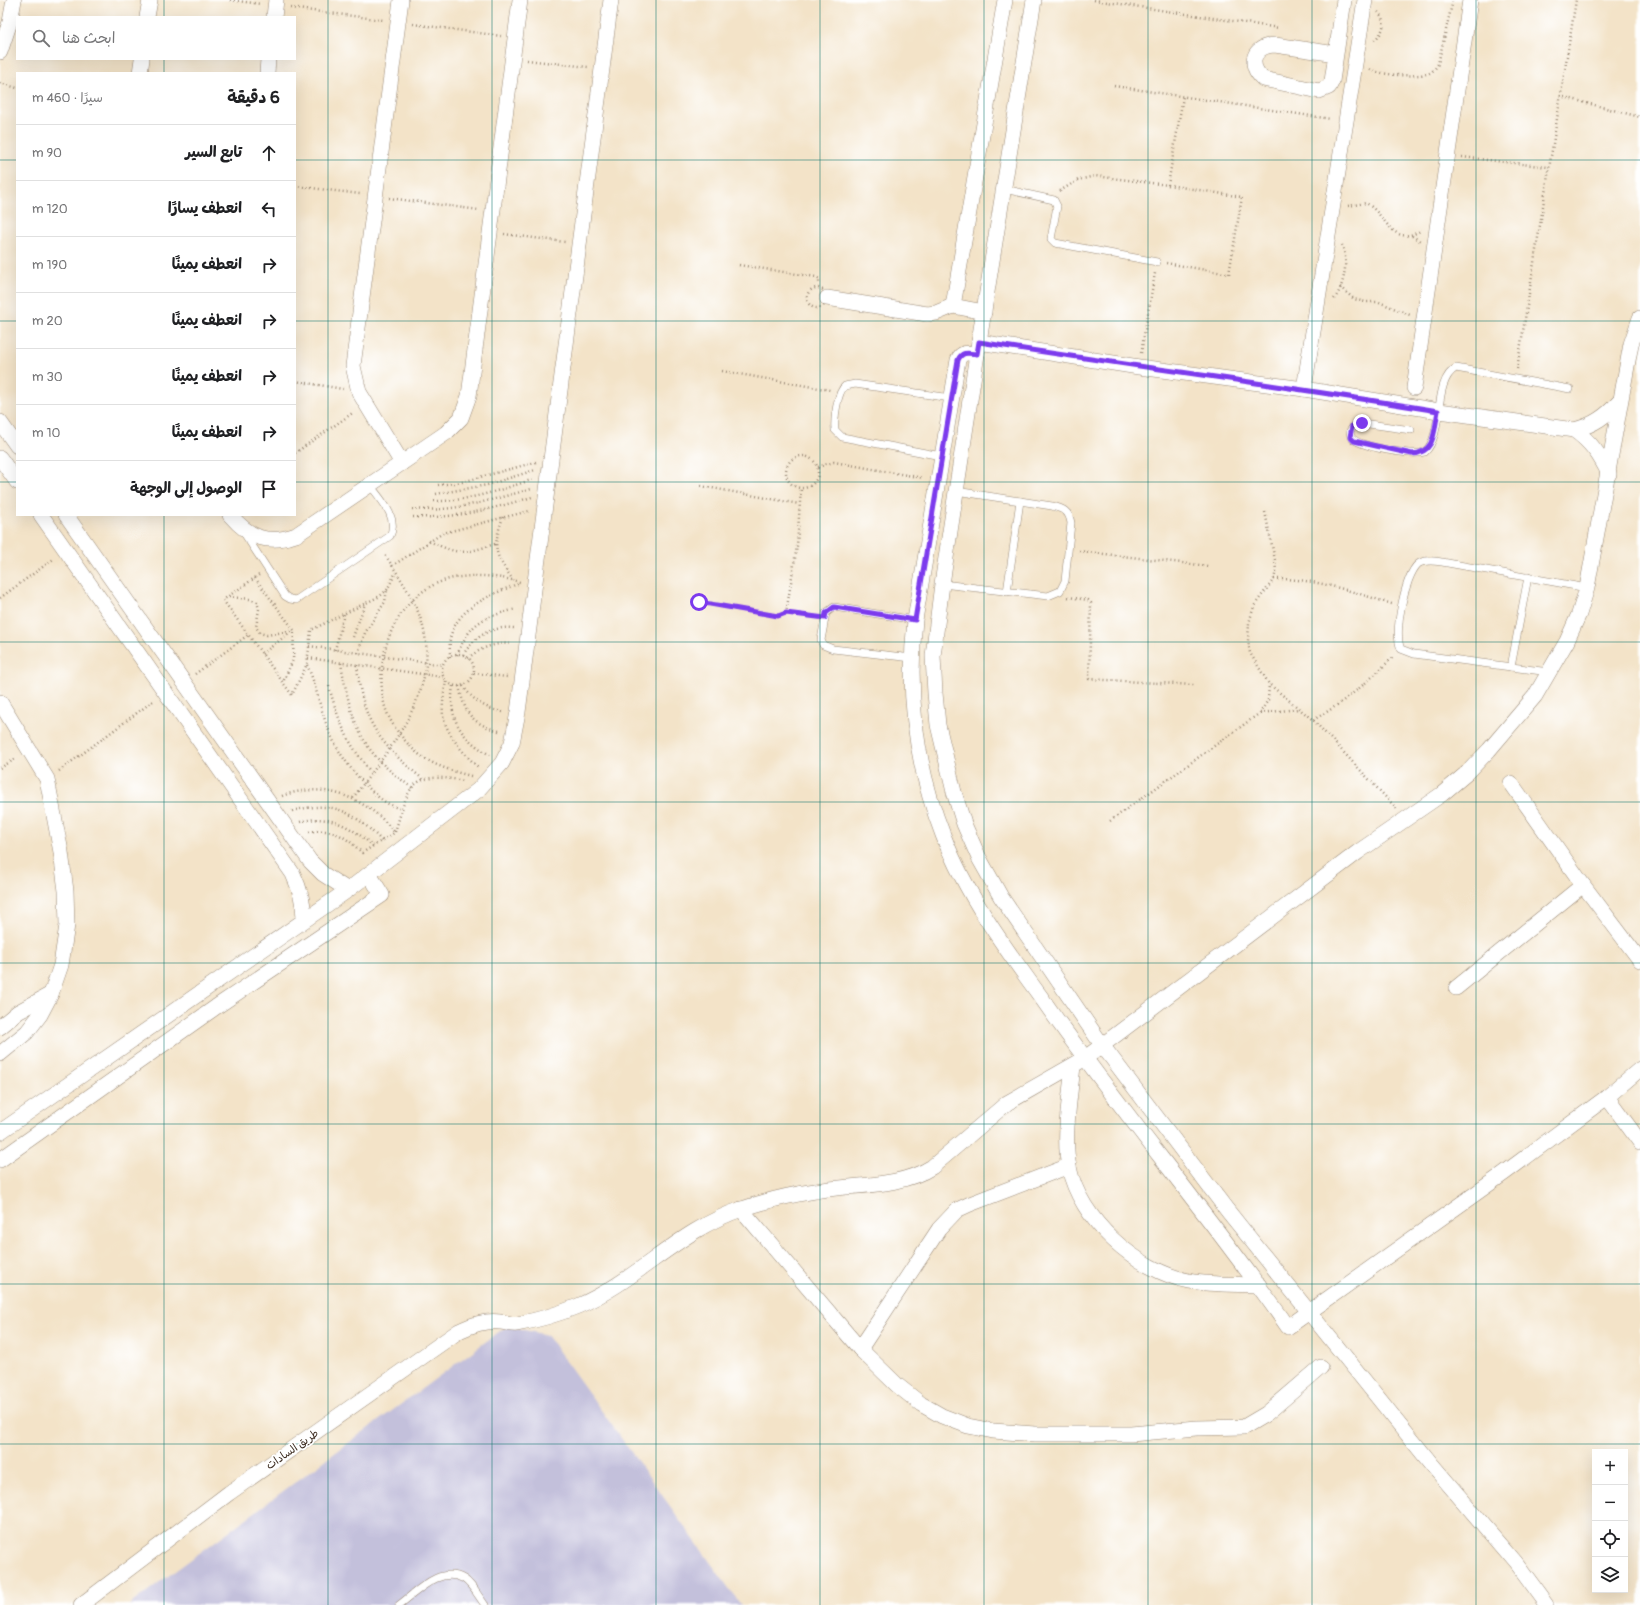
<!DOCTYPE html>
<html lang="ar">
<meta charset="utf-8">
<style>
:root{--surface:#fff;--page:#f2f2f2;--text:#202124;--muted:#757577;--line:#e0e0e0}
body{margin:0;font-family:Pangolin,"Playpen Sans Arabic",sans-serif;background:var(--page);color:var(--text);direction:rtl}
.controls{position:absolute;right:12px;bottom:12px;display:grid;overflow:hidden;border-radius:0px;box-shadow:0 4px 16px #0002}
.controls button{width:36px;height:36px;display:grid;place-items:center;padding:0;border:0;border-bottom:1px solid var(--line);background:var(--surface);color:var(--text);font:20px sans-serif}
.stop{position:absolute;width:12px;height:12px;margin:-9px;border:3px solid #7c3aed;border-radius:50%;background:#fff}
.stop.end{background:#7c3aed;border-color:#fff;box-shadow:0 1px 4px #0008}
.list{margin:0;padding:0;list-style:none}
h2{display:flex;justify-content:space-between;align-items:center;height:52px;margin:0;padding:0 16px;font-size:17px}
h2 small{font-size:13px;font-weight:400;color:var(--muted)}
.list li{display:grid;grid-template-columns:26px 1fr auto;gap:12px;align-items:center;box-sizing:border-box;height:56px;padding:0 16px;border-top:1px solid var(--line)}
.list b{display:block;font-size:15px;white-space:nowrap}
.list em{font-size:13px;font-style:normal;color:var(--muted)}
.icon{flex:none;width:22px;height:22px;fill:none;stroke:currentColor;stroke-width:2;stroke-linecap:round;stroke-linejoin:round}
.map{position:relative;flex:none;width:1640px;height:1605px;overflow:hidden;direction:ltr}
.search{position:absolute;background:var(--surface);box-shadow:0 4px 16px #0002;left:16px;top:16px;width:280px;height:44px;display:flex;align-items:center;gap:10px;box-sizing:border-box;padding:0 14px;border-radius:0px;color:var(--muted);font-size:15px}
.panel{position:absolute;background:var(--surface);box-shadow:0 4px 16px #0002;left:16px;top:72px;width:280px;height:444px;border-radius:0px;direction:rtl}
.map>svg:first-child{display:block}
.industrial{fill:#c3c0db}
.lines{fill:none;stroke-linecap:round;stroke-linejoin:round}
.service-casing{stroke:#978673;stroke-width:8}
.minor-casing{stroke:#978673;stroke-width:16}
.path{stroke:#978673;stroke-width:2.5;stroke-dasharray:1 3;stroke-linecap:butt}
.service{stroke:#fff;stroke-width:7}
.minor{stroke:#fff;stroke-width:15}
.route{stroke:#7c3aed;stroke-width:5}
.grid{fill:none;stroke:#0f766e;stroke-width:1;stroke-opacity:0.55}
.labels{text-anchor:middle;stroke-width:3.5;stroke-linejoin:round;paint-order:stroke}
.street-label{font-size:11px;fill:#3b2a1e;stroke:#fff}
</style>
<div class="map">
<svg width="1640" height="1605" viewBox="0 0 1640 1605">
<rect width="100%" height="100%" fill="#fff"/>
<filter id="ink" filterUnits="userSpaceOnUse"><feTurbulence type="fractalNoise" baseFrequency=".025" numOctaves="2"/><feDisplacementMap in="SourceGraphic" scale="8" xChannelSelector="R" yChannelSelector="G"/><feConvolveMatrix kernelMatrix="1 2 1 2 8 2 1 2 1" color-interpolation-filters="sRGB"/></filter>
<filter id="wash" filterUnits="userSpaceOnUse"><feTurbulence type="fractalNoise" baseFrequency=".012" numOctaves="4" result="noise"/><feDisplacementMap in="SourceGraphic" scale="16" xChannelSelector="R" yChannelSelector="G"/><feGaussianBlur stdDeviation="0.9" result="paint"/><feColorMatrix in="noise" values="0 0 0 0 0 0 0 0 0 0 0 0 0 0 0 0 0 1.4 0 .05"/><feComposite in="paint" operator="in"/></filter>
<g filter="url(#wash)">
<rect width="100%" height="100%" fill="#f3e3c8"/>
<polygon class="industrial" points="507,1326 547,1335 741,1605 129,1605"/>
</g>
<g filter="url(#ink)">
<g class="lines">
<g class="service-casing">
<g id="service">
<polyline points="1004,189 1054,200 1057,206 1051,239 1055,243 1157,262"/>
<path d="M1411 430 1362 423H1356L1350 431 1351 437C1359 447 1412 456 1425 452 1445 433 1432 381 1456 368L1570 389"/>
<path d="M941 456 842 437 835 430C834 420 837 392 845 386 848 385 851 385 855 384L951 398"/>
<path d="M244 533 285 596 290 599 296 600 390 536C399 517 381 500 370 485"/>
<path d="M942 584 1048 596 1060 591 1065 581 1071 523C1069 511 1064 509 1052 506L956 491"/>
<polyline points="1007,592 1020,501"/>
<polyline points="912,658 833,649 823,645 821,640 826,613 834,607 915,620"/>
<polyline points="1511,667 1528,577"/>
<path d="M1549 672 1414 654 1401 649C1393 633 1405 576 1418 564 1425 559 1435 561 1442 562L1587 588"/>
<path d="M399 1605C417 1592 440 1565 464 1579 472 1584 479 1597 485 1605"/>
</g>
</g>
<g class="minor-casing">
<g id="minor">
<polyline points="401,0 353,366 359,392 402,463"/>
<polyline points="1034,0 977,354 942,584 933,656 935,693 938,725 954,792 964,824 979,858 1001,897 1102,1045 1227,1210 1433,1466 1516,1563 1547,1605"/>
<polyline points="147,17 150,0"/>
<polyline points="274,17 276,0"/>
<polyline points="0,52 10,22 14,0"/>
<path d="M1336 54 1275 45C1253 46 1247 64 1263 79L1319 91 1329 87 1332 81 1344 0"/>
<polyline points="140,73 142,59"/>
<polyline points="267,73 268,59"/>
<polyline points="827,298 927,314 936,313 953,306 984,312"/>
<polyline points="953,306 1005,0"/>
<path d="M979 342 1139 367 1304 389 1439 411 1574 430C1591 442 1600 455 1609 474"/>
<path d="M977 354C968 353 962 351 958 360L915 620C907 692 916 766 943 835 966 895 1005 948 1043 1000 1121 1112 1210 1215 1288 1327L1503 1174 1607 1097 1640 1069"/>
<polyline points="1414,388 1470,0"/>
<polyline points="1304,389 1365,0"/>
<polyline points="0,422 17,446"/>
<path d="M1574 430C1594 425 1606 416 1620 401"/>
<polyline points="0,458 17,482"/>
<path d="M41 515 293 874C300 889 304 902 304 919"/>
<polyline points="66,515 310,861 323,874 348,890"/>
<path d="M230 515C250 538 267 545 296 535L446 433 461 418 469 396 520 0"/>
<polyline points="0,702 47,779 61,852 66,891 67,925 61,965 51,994 40,1015 27,1032 0,1054"/>
<polyline points="1511,783 1583,885 1640,960"/>
<polyline points="1456,988 1583,885"/>
<polyline points="0,1027 18,1012 51,994"/>
<path d="M1073 1066C1070 1096 1063 1138 1069 1167 1079 1219 1137 1271 1189 1281 1211 1285 1236 1284 1259 1285"/>
<polyline points="1607,1097 1640,1142"/>
<polyline points="0,1132 348,890 478,790 502,763 512,743 518,712 611,0"/>
<polyline points="0,1160 216,1007 382,895 369,874"/>
<polyline points="741,1209 860,1349 897,1385 921,1404 942,1416 968,1426 993,1431 1035,1434 1131,1434 1197,1428 1244,1427 1266,1414 1321,1367"/>
<polyline points="860,1349 939,1229 957,1210 970,1204 1069,1166"/>
<path d="M81 1605 229 1493 459 1331C472 1325 485 1320 500 1322 505 1322 512 1325 517 1324 538 1320 559 1314 578 1306 637 1281 680 1229 742 1209 765 1201 790 1195 815 1191 853 1184 899 1188 932 1167L1007 1103 1084 1059 1358 852 1442 794 1467 773 1489 750 1535 696 1567 641 1579 614 1587 588 1631 344 1640 318"/>
</g>
</g>
<g class="path">
<polyline points="230,0 261,4"/>
<polyline points="1094,0 1279,28"/>
<polyline points="290,8 384,20"/>
<polyline points="413,24 501,36"/>
<path d="M1374 40C1384 33 1387 21 1378 12"/>
<polyline points="527,60 588,67"/>
<path d="M1370 69C1378 75 1415 77 1426 74 1432 73 1435 69 1438 64L1453 0"/>
<polyline points="0,83 17,88"/>
<polyline points="1114,86 1331,119"/>
<polyline points="1560,96 1640,117"/>
<polyline points="1462,157 1548,167"/>
<polyline points="1168,185 1183,97"/>
<polyline points="295,186 360,194"/>
<polyline points="1060,191 1078,180 1095,176 1168,185 1242,197 1229,274 1166,263"/>
<polyline points="389,198 479,210"/>
<path d="M1348 206 1366 203C1388 216 1391 248 1422 230"/>
<polyline points="504,234 565,242"/>
<polyline points="1412,236 1420,241"/>
<polyline points="739,265 816,277 819,279 819,285"/>
<polyline points="1340,287 1354,299 1365,302 1379,302 1410,315"/>
<circle cx="817" cy="298" r="10"/>
<path d="M1334 299C1344 288 1349 259 1342 245"/>
<polyline points="1141,353 1155,273"/>
<polyline points="1517,369 1576,0"/>
<polyline points="722,371 830,390"/>
<polyline points="295,381 343,389"/>
<polyline points="295,453 354,412"/>
<circle cx="802" cy="472" r="16"/>
<polyline points="818,467 834,462 923,478"/>
<polyline points="438,485 462,482 536,462"/>
<polyline points="701,486 799,504"/>
<polyline points="436,494 487,485 535,470"/>
<path d="M434 501C467 502 503 489 534 479"/>
<path d="M412 509C454 513 492 499 532 489"/>
<polyline points="1265,512 1275,560 1276,571 1274,579 1254,606 1249,623 1248,641 1250,653 1269,684 1313,720 1397,809"/>
<path d="M413 517C455 519 492 509 532 497"/>
<path d="M503 517C492 549 494 553 513 580"/>
<path d="M429 541C462 556 462 554 495 544"/>
<polyline points="1079,551 1208,566"/>
<polyline points="392,566 443,533 529,511"/>
<polyline points="259,575 223,600 292,695 307,664 311,630 380,596 387,590 396,572"/>
<polyline points="255,578 294,630 293,660 283,682"/>
<path d="M1274 579C1315 578 1353 592 1392 604"/>
<polyline points="229,597 250,599 257,602 259,609 256,627 260,633 267,635 294,630"/>
<polyline points="1068,597 1088,600 1091,603 1089,679 1194,685"/>
<polyline points="0,598 55,558"/>
<polyline points="699,602 778,616 786,613 797,546 801,488"/>
<polyline points="786,613 815,617"/>
<polyline points="353,637 365,604"/>
<polyline points="309,646 443,665"/>
<polyline points="335,650 344,614"/>
<polyline points="358,653 365,633 385,602 387,590"/>
<polyline points="262,654 293,630"/>
<circle cx="458" cy="670" r="16"/>
<path d="M457 655C471 621 482 618 516 609"/>
<path d="M463 655C475 636 491 626 514 628"/>
<path d="M450 657C450 650 449 642 451 635 459 606 495 593 520 583"/>
<polyline points="308,658 443,677"/>
<path d="M468 658C481 648 495 642 512 644"/>
<path d="M341 663C347 698 354 736 381 762 390 772 401 779 412 788"/>
<path d="M307 665C315 682 318 700 324 717 332 743 346 765 365 784 376 796 386 805 402 809"/>
<path d="M357 665C362 723 380 744 424 780"/>
<polyline points="474,673 507,677"/>
<polyline points="195,674 248,635"/>
<path d="M446 681C444 692 442 704 443 716 447 735 464 754 478 767"/>
<path d="M329 686C338 721 348 744 371 772"/>
<path d="M453 686C448 720 461 738 490 755"/>
<path d="M459 686C465 714 471 723 499 731"/>
<path d="M463 686C473 700 485 709 503 712"/>
<polyline points="1260,713 1299,709"/>
<path d="M1313 720C1344 703 1369 681 1394 656"/>
<polyline points="0,768 17,758"/>
<polyline points="59,771 153,701"/>
<path d="M471 776C451 771 428 764 413 749 401 737 388 721 384 703 373 653 398 589 454 578 477 574 498 576 520 582"/>
<path d="M282 796C324 780 369 799 395 833"/>
<path d="M353 798C390 747 444 689 421 620 413 596 398 575 384 553"/>
<path d="M292 811C333 800 353 811 382 841"/>
<polyline points="1110,821 1260,713 1268,700 1269,684"/>
<path d="M300 822C329 813 352 827 373 846"/>
<path d="M309 832C332 827 347 837 362 853L394 833"/>
<path d="M395 832C409 787 409 770 464 781"/>
</g>
<use href="#service" class="service"/>
<use href="#minor" class="minor"/>
</g>
</g>
<g class="lines" filter="url(#ink)">
<path class="route" d="M699 602 778 616 786 613 825 618 826 613 834 607 915 620 958 360C962 351 968 353 977 354L979 342C1132 366 1286 386 1438 411 1434 430 1436 453 1412 454L1354 441 1350 437 1352 426 1356 423H1362"/>
</g>
<path class="grid" d="M164 0V17M328 0V1605M492 0V1605M656 0V1605M820 0V1605M984 0V1605M1148 0V1605M1312 0V1605M1476 0V1605M164 59V73M0 160H17M295 160H1640M0 321H17M295 321H1640M0 482H17M295 482H1640M164 515V1605M0 642H1640M0 802H1640M0 963H1640M0 1124H1640M0 1284H1640M0 1444H1640"/>
<g class="labels">
<g class="street-label">
<text transform="translate(292 1449) rotate(-35)" y="4">طريق السادات</text>
</g>
</g>
</svg>
<div class="controls">
<button>+</button>
<button>−</button>
<button><svg class="icon" aria-label="locate" viewBox="0 0 24 24"><circle cx="12" cy="12" r="6"/><path d="M12 2v4M12 18v4M2 12h4M18 12h4"/></svg></button>
<button><svg class="icon" aria-label="layers" viewBox="0 0 24 24"><path d="M12 4l9 5-9 5-9-5zM3 14l9 5 9-5"/></svg></button>
</div>
<div class="stop" style="left:699px;top:602px"></div>
<div class="stop end" style="left:1362px;top:423px"></div>
<div class="search"><svg class="icon" aria-label="search" viewBox="0 0 24 24"><circle cx="10" cy="10" r="6"/><path d="M15 15l6 6"/></svg>ابحث هنا</div>
<section class="panel">
<h2>6 دقيقة<small>سيرًا · 460 m</small></h2>
<ul class="list">
<li><svg class="icon" aria-label="ahead" viewBox="0 0 24 24"><path d="M12 20V5M6 11l6-6 6 6"/></svg><div><b>تابع السير</b></div><em>90 m</em></li>
<li><svg class="icon" aria-label="left" viewBox="0 0 24 24"><path d="M17 20v-9H6M10 6l-5 5 5 5"/></svg><div><b>انعطف يسارًا</b></div><em>120 m</em></li>
<li><svg class="icon" aria-label="right" viewBox="0 0 24 24"><path d="M7 20v-9h11M14 6l5 5-5 5"/></svg><div><b>انعطف يمينًا</b></div><em>190 m</em></li>
<li><svg class="icon" aria-label="right" viewBox="0 0 24 24"><path d="M7 20v-9h11M14 6l5 5-5 5"/></svg><div><b>انعطف يمينًا</b></div><em>20 m</em></li>
<li><svg class="icon" aria-label="right" viewBox="0 0 24 24"><path d="M7 20v-9h11M14 6l5 5-5 5"/></svg><div><b>انعطف يمينًا</b></div><em>30 m</em></li>
<li><svg class="icon" aria-label="right" viewBox="0 0 24 24"><path d="M7 20v-9h11M14 6l5 5-5 5"/></svg><div><b>انعطف يمينًا</b></div><em>10 m</em></li>
<li><svg class="icon" aria-label="arrive" viewBox="0 0 24 24"><path d="M6 21V4h12l-3 4 3 4H6"/></svg><div><b>الوصول إلى الوجهة</b></div></li>
</ul>
</section>
</div>
